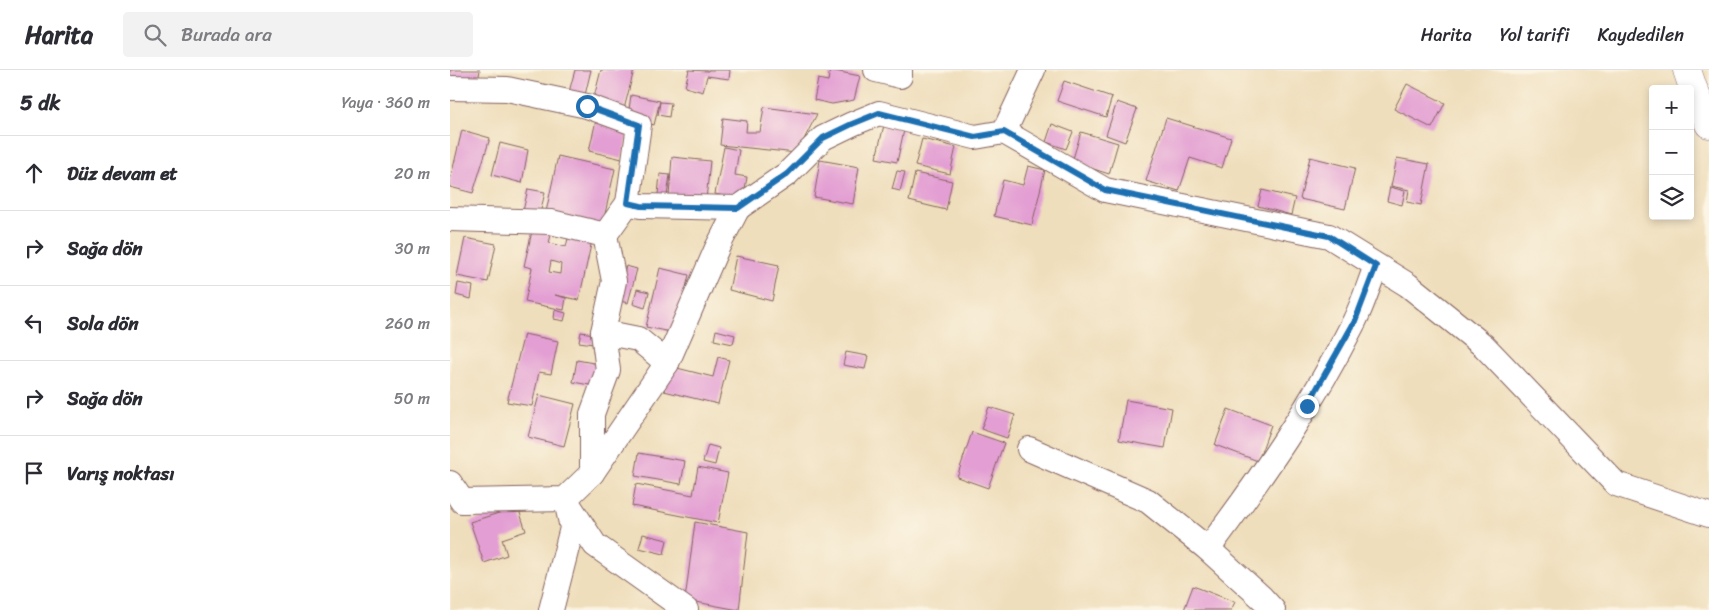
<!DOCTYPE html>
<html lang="tr">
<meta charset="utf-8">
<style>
:root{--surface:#fff;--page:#f2f2f3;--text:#2b2b33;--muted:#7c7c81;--line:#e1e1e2}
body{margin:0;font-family:Sriracha,sans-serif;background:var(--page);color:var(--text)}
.controls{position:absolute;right:15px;top:15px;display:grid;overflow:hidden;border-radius:5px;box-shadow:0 2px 8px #0003}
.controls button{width:45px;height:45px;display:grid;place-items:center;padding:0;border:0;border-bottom:1px solid var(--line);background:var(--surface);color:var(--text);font:25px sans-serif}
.stop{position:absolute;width:15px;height:15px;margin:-11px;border:4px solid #1f6fb2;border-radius:50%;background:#fff}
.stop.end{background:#1f6fb2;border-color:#fff;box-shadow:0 1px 5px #0008}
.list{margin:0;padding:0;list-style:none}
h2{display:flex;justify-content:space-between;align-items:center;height:65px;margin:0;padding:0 20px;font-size:21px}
h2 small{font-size:16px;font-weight:400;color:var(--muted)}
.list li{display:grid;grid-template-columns:32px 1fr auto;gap:15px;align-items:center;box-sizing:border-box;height:75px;padding:0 20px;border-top:1px solid var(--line)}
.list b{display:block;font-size:19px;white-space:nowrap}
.list em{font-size:16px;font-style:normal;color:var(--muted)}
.icon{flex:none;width:28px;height:28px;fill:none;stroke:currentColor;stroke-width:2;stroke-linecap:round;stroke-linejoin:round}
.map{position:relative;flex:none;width:1259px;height:540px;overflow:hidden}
header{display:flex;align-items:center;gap:30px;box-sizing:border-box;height:70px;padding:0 25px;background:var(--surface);border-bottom:1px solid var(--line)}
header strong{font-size:24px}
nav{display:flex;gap:28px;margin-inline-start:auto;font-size:18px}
.search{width:350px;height:45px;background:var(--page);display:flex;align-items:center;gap:12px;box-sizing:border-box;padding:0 18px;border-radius:5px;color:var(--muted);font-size:19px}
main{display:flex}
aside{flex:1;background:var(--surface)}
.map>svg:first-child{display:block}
.building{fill:#e39fd3;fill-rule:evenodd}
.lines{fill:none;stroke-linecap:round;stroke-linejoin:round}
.minor-casing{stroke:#84625e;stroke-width:26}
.trunk-casing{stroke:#84625e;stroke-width:29}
.minor{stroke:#fff;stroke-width:24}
.trunk{stroke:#fff;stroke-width:28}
.route{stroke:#1f6fb2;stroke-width:6}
</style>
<header>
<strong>Harita</strong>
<div class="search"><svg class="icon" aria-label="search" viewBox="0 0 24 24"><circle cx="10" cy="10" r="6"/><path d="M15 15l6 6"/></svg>Burada ara</div>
<nav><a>Harita</a><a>Yol tarifi</a><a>Kaydedilen</a></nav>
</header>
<main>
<aside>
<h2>5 dk<small>Yaya · 360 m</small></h2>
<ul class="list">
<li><svg class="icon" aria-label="ahead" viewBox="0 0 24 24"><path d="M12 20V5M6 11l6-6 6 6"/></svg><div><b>Düz devam et</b></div><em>20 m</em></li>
<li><svg class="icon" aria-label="right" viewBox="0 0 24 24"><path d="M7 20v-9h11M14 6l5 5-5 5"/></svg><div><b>Sağa dön</b></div><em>30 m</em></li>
<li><svg class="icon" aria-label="left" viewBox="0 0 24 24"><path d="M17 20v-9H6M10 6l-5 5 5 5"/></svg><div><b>Sola dön</b></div><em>260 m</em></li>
<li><svg class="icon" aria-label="right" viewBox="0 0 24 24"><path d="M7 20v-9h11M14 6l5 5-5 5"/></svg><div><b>Sağa dön</b></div><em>50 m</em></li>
<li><svg class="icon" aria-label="arrive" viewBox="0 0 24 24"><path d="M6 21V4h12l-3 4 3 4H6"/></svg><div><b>Varış noktası</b></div></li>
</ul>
</aside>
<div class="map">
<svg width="1259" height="540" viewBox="0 0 1259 540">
<rect width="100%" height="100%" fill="#fcf5e5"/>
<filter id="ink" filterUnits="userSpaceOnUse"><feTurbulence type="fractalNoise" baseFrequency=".02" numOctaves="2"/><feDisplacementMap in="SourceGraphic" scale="10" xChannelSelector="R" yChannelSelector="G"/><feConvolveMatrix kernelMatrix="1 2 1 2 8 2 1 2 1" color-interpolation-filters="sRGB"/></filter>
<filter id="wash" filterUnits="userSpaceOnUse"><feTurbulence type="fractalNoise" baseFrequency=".0096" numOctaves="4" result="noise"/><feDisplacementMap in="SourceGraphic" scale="20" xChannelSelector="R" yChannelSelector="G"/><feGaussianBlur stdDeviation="1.12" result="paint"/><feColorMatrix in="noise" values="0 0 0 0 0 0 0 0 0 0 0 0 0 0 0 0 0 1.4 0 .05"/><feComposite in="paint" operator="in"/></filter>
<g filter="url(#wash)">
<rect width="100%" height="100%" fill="#efdebc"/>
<g id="blocks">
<g class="building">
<polygon points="0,0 30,0 28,11 0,5"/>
<polygon points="125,0 141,0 135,25 119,22"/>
<polygon points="151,0 184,0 174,39 143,31"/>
<polygon points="239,0 258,1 258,0 280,0 279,9 257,6 253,22 235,17"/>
<polygon points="380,0 410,6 404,30 382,34 364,30 368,9 378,11"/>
<polygon points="614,11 662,27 656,47 607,31"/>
<polygon points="957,14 995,33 982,58 944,39"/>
<polygon points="181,25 210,31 204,55 178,47"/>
<polygon points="210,32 221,33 219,47 208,45"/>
<polygon points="667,32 687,39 675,72 656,65"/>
<polygon points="314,37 367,44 347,83 270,75 273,48 297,51 296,62 310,62"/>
<polygon points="147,46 180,53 172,89 139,81"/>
<polygon points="716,48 781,68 772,98 740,88 729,121 696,111"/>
<polygon points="602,54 623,62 616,79 596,72"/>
<polygon points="434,55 454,60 447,92 426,88"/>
<polygon points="12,60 40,68 23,123 0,117 0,111"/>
<polygon points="631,62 668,73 659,104 622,92"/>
<polygon points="472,69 506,77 500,104 465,96"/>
<polygon points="50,73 78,80 72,113 42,105"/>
<polygon points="274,77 289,80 285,105 297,107 293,130 265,124"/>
<polygon points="108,86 165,99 152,157 96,142"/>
<polygon points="222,87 260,91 256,130 219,127"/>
<polygon points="860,87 905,98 895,139 850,129"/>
<polygon points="947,88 979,94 971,135 957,132 959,120 941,116"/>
<polygon points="370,90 409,97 403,134 364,127"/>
<polygon points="578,96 595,100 582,155 544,146 553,110 573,115"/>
<polygon points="447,101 455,102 450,121 442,119"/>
<polygon points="465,103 502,111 496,140 459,131"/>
<polygon points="210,104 220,105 217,126 208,125"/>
<polygon points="940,117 955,121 952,135 937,131"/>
<polygon points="78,119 95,122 90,144 73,141"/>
<polygon points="812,120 845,128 841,145 808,136"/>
<path d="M83 157 102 161 99 173 116 177 119 164 142 170 129 230 105 225 116 228 114 240 75 232 82 198 74 196ZM101 191 111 194 110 204 99 202Z"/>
<polygon points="15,168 46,174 38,212 7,206"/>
<polygon points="286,186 329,195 322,231 279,220"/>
<polygon points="176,196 187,199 178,233 167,230"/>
<polygon points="210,198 239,205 225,263 196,257"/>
<polygon points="8,213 23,216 21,229 6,225"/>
<polygon points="187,219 199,222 195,238 183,234"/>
<polygon points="105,240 116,243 114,251 104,249"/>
<polygon points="266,260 285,265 283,274 264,270"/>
<polygon points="131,262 144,264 143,274 129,272"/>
<polygon points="74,264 108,271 101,304 89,302 82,336 57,332"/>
<polygon points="396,282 418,286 415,299 393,295"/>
<polygon points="268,287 279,290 268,334 214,321 219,296 263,307"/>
<polygon points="127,290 149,294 145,316 123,312"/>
<polygon points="89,325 125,334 114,376 78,367"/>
<polygon points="676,330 722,338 715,378 669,370"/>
<polygon points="539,337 565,345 557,368 531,359"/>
<polygon points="778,339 821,355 808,391 765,375"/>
<polygon points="522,362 554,373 538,418 507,407"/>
<polygon points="258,375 269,378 265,395 253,392"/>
<polygon points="189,383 235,391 231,414 185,406"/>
<polygon points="248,397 278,403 268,453 182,436 186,414 243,425"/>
<polygon points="68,437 76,461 52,469 57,485 34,493 20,452"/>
<polygon points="245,452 298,462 289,540 235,530"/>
<polygon points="193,464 217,470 214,484 189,478"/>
<polygon points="743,516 785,532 781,540 734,540"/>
</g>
</g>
</g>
<g filter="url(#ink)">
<use href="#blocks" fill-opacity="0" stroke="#84625e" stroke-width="1"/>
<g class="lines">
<g class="minor-casing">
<g id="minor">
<polyline points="426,0 450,6 450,0"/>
<polyline points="0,18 57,19 137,36 189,55 178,133"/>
<polyline points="554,62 655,120 879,166 958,215 1034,276 1166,414 1259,445"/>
<polyline points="0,149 101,152 155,165 164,211 153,262 158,300 142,344 142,403"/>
<polyline points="155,165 178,133 191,136 288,138 337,104 373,68 402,54 429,43 525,67 554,62 583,0"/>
<polyline points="153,262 188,269 217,293"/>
<polyline points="579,379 698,431 758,479 812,528 823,540"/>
<polyline points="0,413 12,431 115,429 142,403 217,293 267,178 288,138"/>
<polyline points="115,429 145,475 236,540"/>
<path d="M758 479C812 407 864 332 904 252 913 234 919 214 926 196"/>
<polyline points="101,540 122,458 117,435"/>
</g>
</g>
<g class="trunk-casing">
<polyline id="trunk" points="1237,0 1243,18 1259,54"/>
</g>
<use href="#minor" class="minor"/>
<use href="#trunk" class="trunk"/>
</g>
</g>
<g class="lines" filter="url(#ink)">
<polyline class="route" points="137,36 189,55 178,133 191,136 288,138 337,104 373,68 402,54 429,43 525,67 554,62 655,120 879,166 926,196 905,251 857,336"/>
</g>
</svg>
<div class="controls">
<button>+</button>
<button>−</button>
<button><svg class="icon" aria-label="layers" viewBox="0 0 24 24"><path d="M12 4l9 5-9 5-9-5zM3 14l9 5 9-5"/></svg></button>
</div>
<div class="stop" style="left:137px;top:36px"></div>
<div class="stop end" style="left:857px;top:336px"></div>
</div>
</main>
